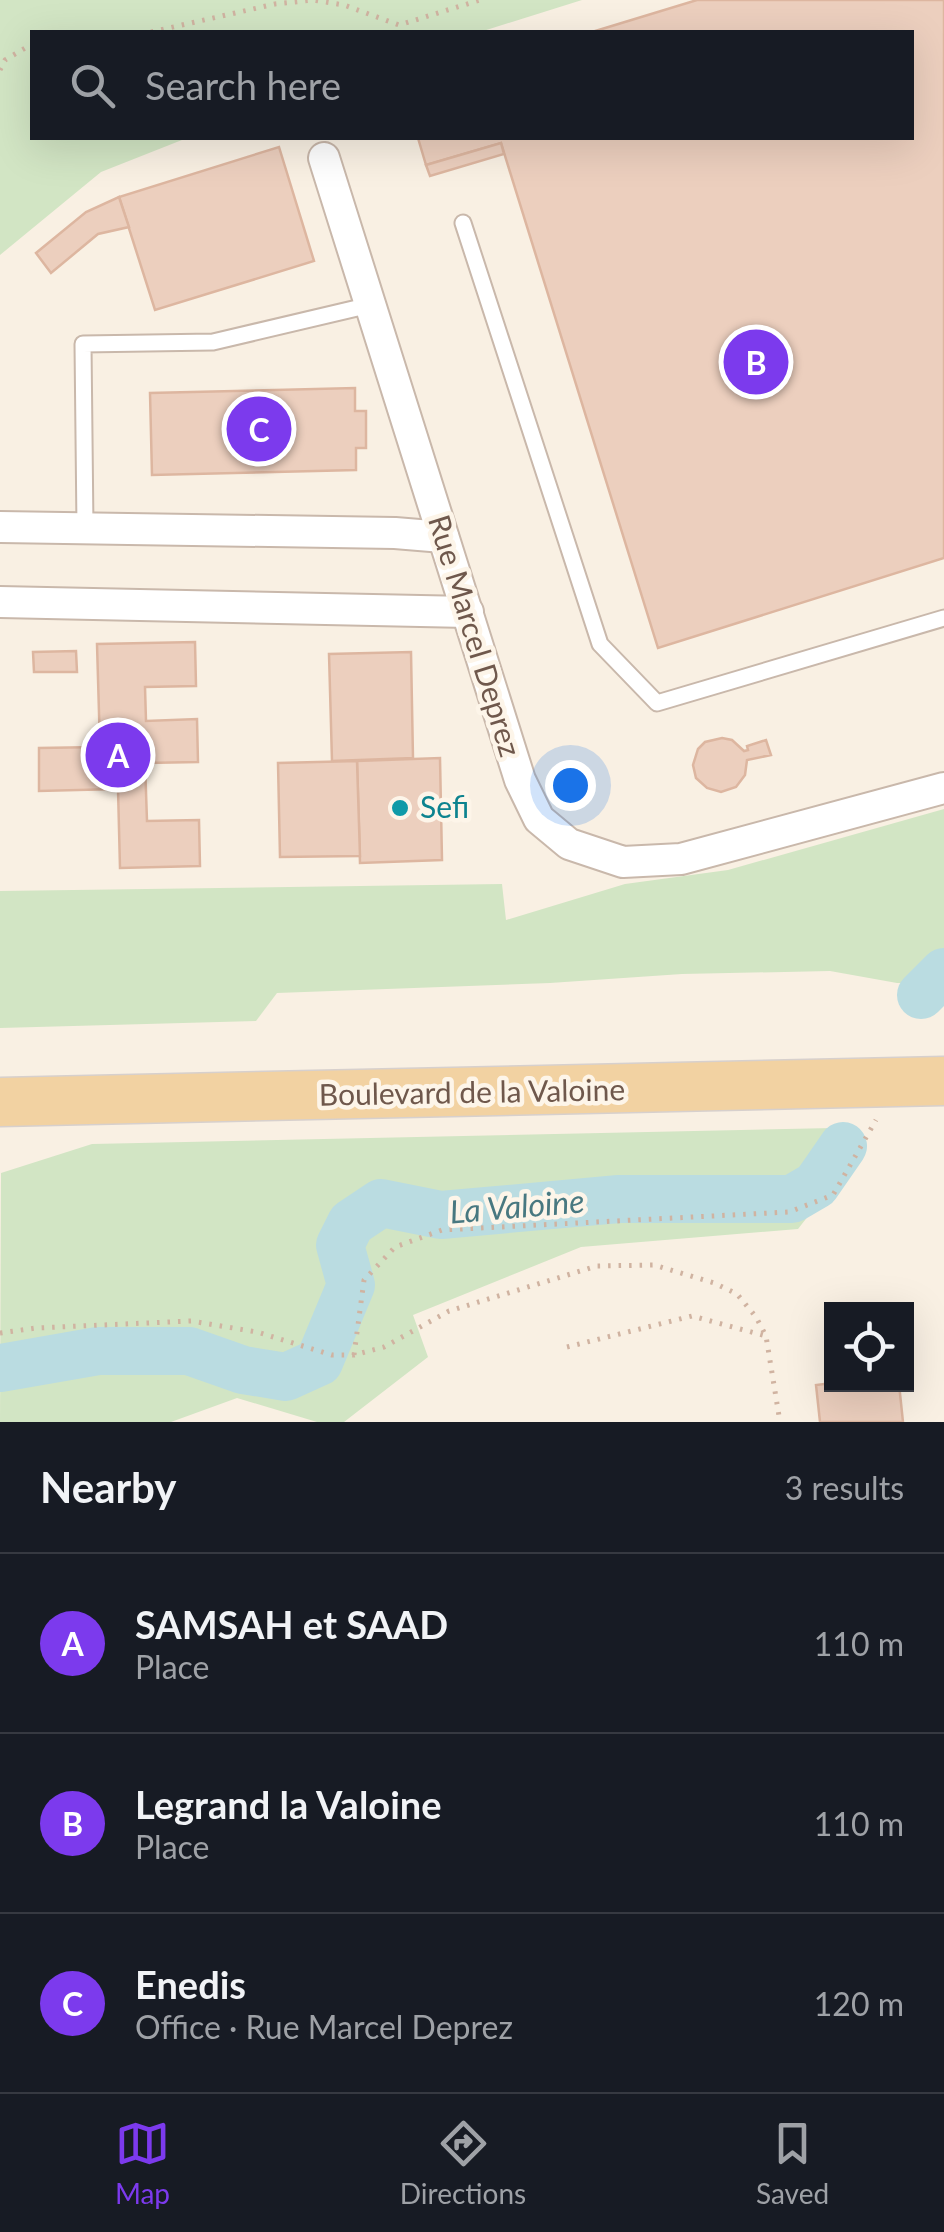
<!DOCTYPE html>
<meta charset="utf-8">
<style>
:root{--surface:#171b24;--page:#242831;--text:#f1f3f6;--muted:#9ea1a6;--line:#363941;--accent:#7c3aed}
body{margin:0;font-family:Lato,sans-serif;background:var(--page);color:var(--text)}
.controls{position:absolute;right:30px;bottom:30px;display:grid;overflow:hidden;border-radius:0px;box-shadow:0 10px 40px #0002}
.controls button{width:90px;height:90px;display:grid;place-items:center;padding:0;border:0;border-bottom:2px solid var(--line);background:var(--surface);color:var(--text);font:50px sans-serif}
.you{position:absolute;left:570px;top:785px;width:35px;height:35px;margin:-25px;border:8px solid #fff;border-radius:50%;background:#1a73e8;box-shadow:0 0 0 15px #1a73e833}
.badge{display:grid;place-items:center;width:65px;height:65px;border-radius:50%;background:var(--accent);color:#fff;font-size:32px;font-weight:700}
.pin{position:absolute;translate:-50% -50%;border:5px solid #fff;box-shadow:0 2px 10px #0006}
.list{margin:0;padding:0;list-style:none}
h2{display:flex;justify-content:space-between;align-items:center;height:130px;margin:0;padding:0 40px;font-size:42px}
h2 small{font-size:32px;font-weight:400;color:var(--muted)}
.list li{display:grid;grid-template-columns:65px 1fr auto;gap:30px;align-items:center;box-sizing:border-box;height:180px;padding:0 40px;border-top:2px solid var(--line)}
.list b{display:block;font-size:38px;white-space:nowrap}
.list p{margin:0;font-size:32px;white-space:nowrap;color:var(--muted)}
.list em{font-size:32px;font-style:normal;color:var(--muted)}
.icon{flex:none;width:55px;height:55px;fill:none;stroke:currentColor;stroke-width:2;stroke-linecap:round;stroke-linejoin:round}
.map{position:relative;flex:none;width:944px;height:1422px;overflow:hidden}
.search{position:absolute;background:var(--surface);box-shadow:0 10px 40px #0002;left:30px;right:30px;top:30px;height:110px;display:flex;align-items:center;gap:25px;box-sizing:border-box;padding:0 35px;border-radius:0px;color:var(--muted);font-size:38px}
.sheet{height:670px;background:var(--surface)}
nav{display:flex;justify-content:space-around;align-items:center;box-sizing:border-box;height:140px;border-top:2px solid var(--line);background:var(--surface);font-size:28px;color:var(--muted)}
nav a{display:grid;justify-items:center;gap:5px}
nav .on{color:var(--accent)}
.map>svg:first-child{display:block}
.green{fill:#d2e5c4}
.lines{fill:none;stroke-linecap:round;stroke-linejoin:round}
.river{stroke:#badce1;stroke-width:48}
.building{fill:#eccfbe;stroke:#ddb6a0;stroke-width:2.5}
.lane-casing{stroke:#c9b8ab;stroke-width:19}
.street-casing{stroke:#c9b8ab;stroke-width:34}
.primary-casing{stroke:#d7d0cd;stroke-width:51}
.path{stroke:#d0b3a1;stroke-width:5;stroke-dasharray:2.5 8;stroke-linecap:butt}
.lane{stroke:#fff;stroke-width:15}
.street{stroke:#fff;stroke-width:30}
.primary{stroke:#f2d2a2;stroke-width:48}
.culture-dot{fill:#0f9aa8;stroke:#fdf5e9;stroke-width:4}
.labels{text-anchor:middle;stroke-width:9;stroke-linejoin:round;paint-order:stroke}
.street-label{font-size:30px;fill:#6f584c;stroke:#fdf5e9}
.culture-label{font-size:30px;fill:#0d838f;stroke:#fdf5e9;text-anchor:start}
.water-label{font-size:32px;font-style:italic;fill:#487880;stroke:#fdf5e9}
</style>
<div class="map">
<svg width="944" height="1422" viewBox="0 0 944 1422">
<rect width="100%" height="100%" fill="#f9f0e3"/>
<g class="green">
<polygon points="0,0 582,0 480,32 32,32 32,138 187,138 101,172 0,255"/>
<polygon points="944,809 944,983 897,983 830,971 682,974 550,983 277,993 256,1021 0,1028 0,891 502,884 506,920 625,884 728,870"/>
<polygon points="833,1128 852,1160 798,1229 581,1247 413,1315 428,1357 344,1422 317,1422 237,1398 171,1422 0,1422 1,1173 92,1144"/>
</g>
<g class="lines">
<g class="river">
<polyline points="921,995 944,972"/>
<polyline points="0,1368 98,1351 189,1351 243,1370 286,1377 319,1362 351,1285 340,1245 351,1223 381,1203 441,1215 619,1199 792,1199 816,1185 843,1146"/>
</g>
</g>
<g class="building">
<polygon points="697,0 944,0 944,558 658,648 501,143 426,165 418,138 912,138 912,32 592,32"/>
<polygon points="501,143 504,154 430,176 426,165"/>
<polygon points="279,147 314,261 155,310 119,197"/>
<polygon points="119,197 129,227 98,234 51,273 36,253 86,212"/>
<polygon points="355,388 355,411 366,411 366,448 356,448 356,470 152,475 150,393"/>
<polygon points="195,642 196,686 145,687 146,721 197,719 198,762 145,763 147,821 199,820 200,866 120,868 118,789 39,791 39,748 100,747 97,644"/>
<polygon points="76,651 77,672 34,672 33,652"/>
<polygon points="411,652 413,758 332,761 329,654"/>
<polygon points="722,738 732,740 744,751 748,750 747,746 766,740 771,755 747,760 745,775 736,787 721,792 707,788 696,778 693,765 698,749 705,742"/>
<polygon points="440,758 442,860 360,863 357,761"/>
<polygon points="357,761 360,856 280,857 278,763"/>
<polygon points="832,1383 899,1384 903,1422 820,1422 816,1385"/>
</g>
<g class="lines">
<g class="lane-casing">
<g id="lane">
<polyline points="463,223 600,644 657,703 944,618"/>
<polyline points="85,528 83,344 213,342 370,305"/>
</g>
</g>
<g class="street-casing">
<g id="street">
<polyline points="324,158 520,780 539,819 569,844 623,862 681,859 944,788"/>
<polyline points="0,527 395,533 443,537"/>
<polyline points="0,602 468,612"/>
</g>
</g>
<g class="primary-casing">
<polyline id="primary" points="0,1102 944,1081"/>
</g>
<g class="path">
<polyline points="151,32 275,4 313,0 344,5 399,25 480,0"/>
<polyline points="0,70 5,60 32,44"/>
<polyline points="0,1333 36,1328 191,1321 257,1332 332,1355 354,1355 384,1347 449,1311 597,1266 654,1265 714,1283 737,1294 756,1317 766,1336 780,1422"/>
<polyline points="567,1347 692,1316 766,1336"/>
<polyline points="354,1355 364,1280 395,1247 442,1230 789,1212 833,1195 876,1120"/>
</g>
<use href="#lane" class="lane"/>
<use href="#street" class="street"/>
<use href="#primary" class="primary"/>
</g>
<circle class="culture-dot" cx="400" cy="808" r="10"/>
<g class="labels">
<g class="street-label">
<text transform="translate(474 636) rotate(73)" y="10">Rue Marcel Deprez</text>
<text transform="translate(472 1093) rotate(-1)" y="10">Boulevard de la Valoine</text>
</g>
<g class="culture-label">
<text x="420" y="818">Sefi</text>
</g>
<g class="water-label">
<text transform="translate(517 1207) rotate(-5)" y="11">La Valoine</text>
</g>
</g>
</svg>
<div class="controls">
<button><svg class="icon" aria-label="locate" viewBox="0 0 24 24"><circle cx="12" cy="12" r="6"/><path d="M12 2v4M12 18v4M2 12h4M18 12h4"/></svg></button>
</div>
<div class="you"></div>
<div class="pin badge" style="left:118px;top:755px">A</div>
<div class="pin badge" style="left:756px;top:362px">B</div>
<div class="pin badge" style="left:259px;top:429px">C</div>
<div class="search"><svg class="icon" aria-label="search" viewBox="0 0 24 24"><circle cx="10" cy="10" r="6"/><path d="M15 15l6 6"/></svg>Search here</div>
</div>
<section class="sheet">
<h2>Nearby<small>3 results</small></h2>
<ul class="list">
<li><span class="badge">A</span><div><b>SAMSAH et SAAD</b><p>Place</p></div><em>110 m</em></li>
<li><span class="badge">B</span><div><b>Legrand la Valoine</b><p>Place</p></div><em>110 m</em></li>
<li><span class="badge">C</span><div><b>Enedis</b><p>Office · Rue Marcel Deprez</p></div><em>120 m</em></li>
</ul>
</section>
<nav>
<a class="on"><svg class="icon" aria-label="map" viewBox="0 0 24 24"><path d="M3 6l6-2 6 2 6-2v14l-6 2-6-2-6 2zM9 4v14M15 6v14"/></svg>Map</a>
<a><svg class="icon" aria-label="directions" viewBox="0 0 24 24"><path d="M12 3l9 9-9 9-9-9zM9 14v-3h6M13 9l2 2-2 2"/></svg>Directions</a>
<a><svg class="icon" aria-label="saved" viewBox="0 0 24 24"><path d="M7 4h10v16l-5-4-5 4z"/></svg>Saved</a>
</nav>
